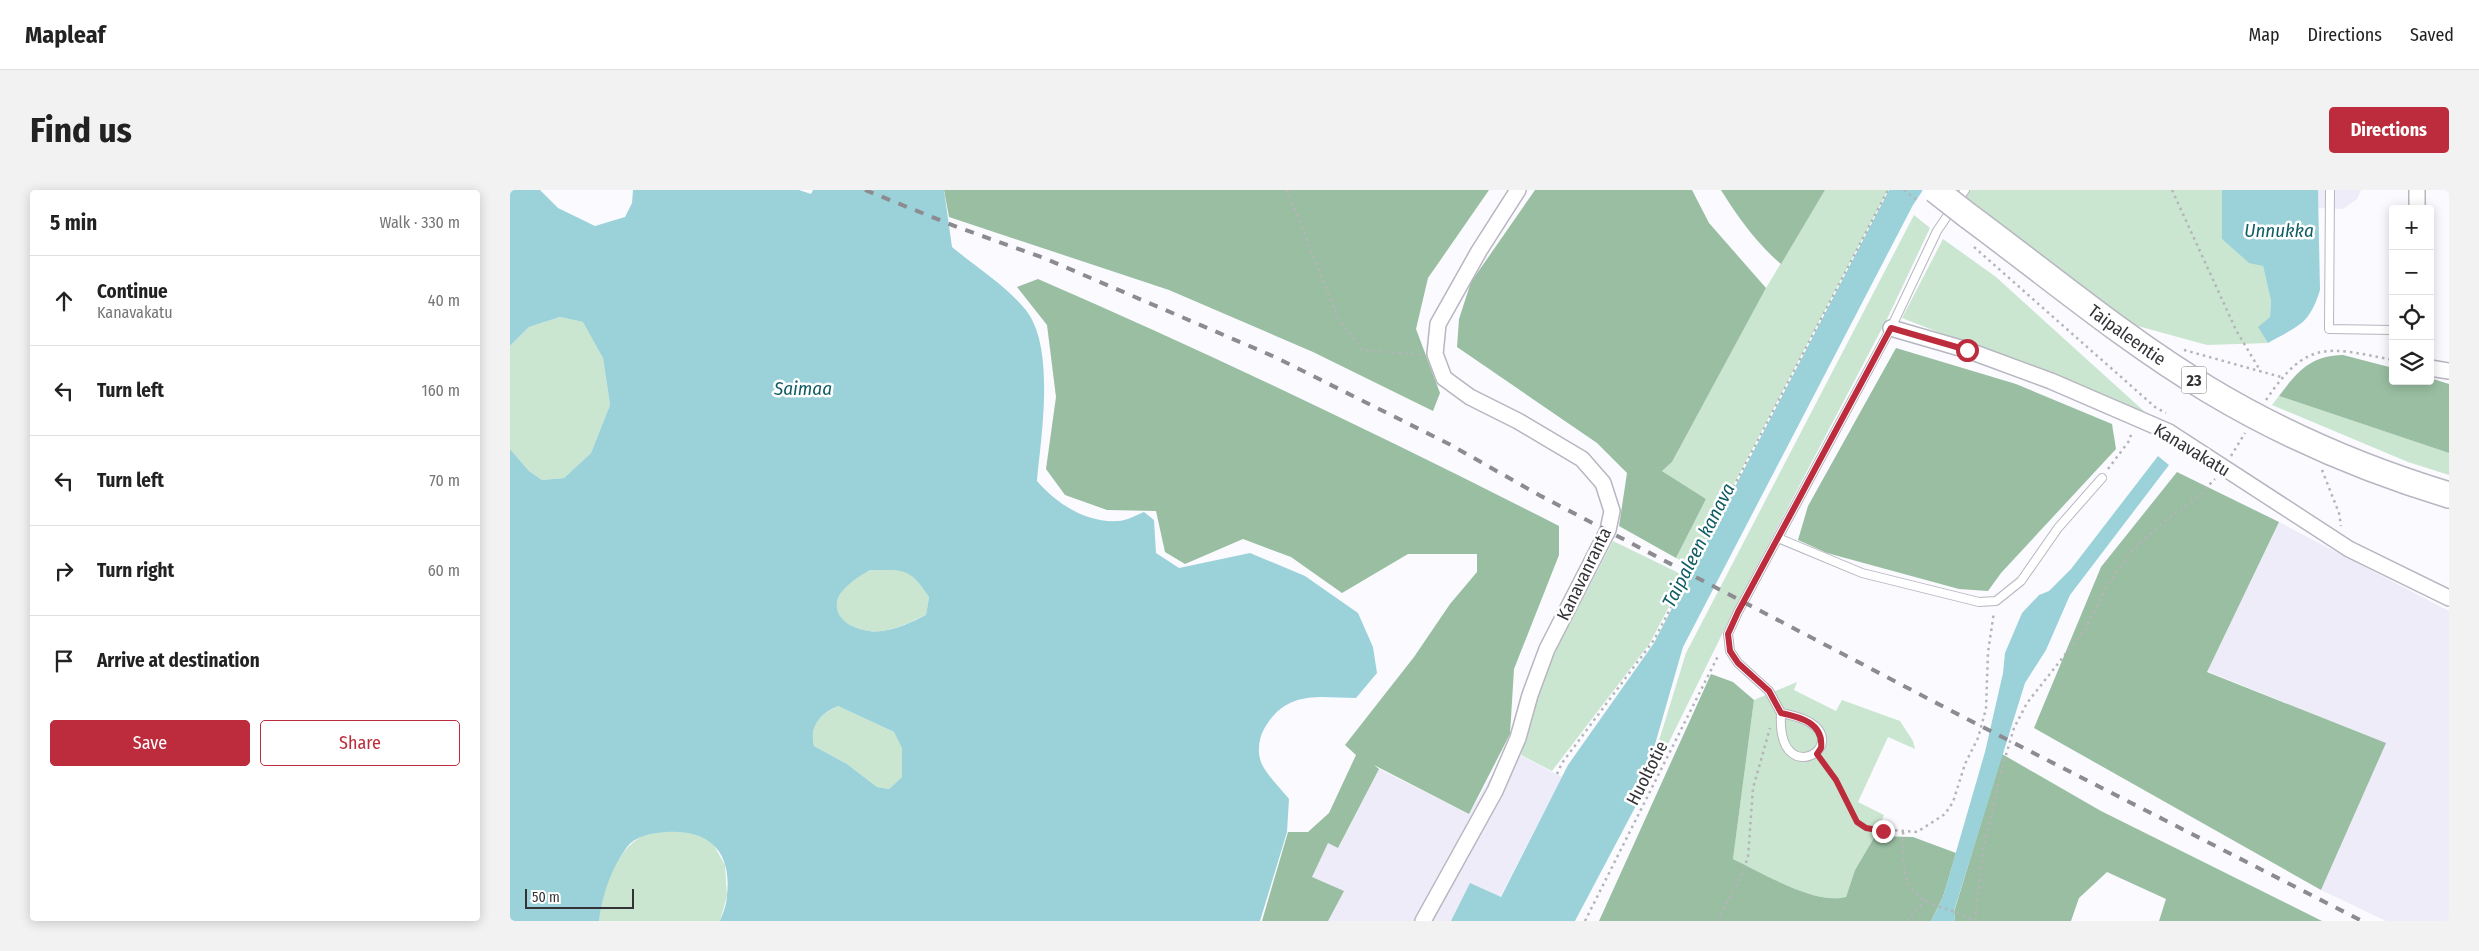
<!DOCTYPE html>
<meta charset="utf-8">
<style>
:root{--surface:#fff;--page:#f2f2f2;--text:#222;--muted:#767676;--line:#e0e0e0;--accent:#bc2c3c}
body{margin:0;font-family:"Fira Sans Condensed",sans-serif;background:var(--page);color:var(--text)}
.controls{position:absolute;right:15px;top:15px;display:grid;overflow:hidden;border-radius:5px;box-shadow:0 2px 12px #0003}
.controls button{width:45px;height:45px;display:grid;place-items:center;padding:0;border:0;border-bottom:1px solid var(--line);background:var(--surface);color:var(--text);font:25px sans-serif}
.scale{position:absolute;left:15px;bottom:12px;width:109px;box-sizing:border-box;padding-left:5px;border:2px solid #333337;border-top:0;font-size:14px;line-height:18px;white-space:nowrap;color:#333337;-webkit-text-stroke:4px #fff;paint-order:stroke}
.stop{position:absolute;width:15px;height:15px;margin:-11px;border:4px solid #bc2c3c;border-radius:50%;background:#fff}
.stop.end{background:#bc2c3c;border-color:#fff;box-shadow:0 1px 5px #0008}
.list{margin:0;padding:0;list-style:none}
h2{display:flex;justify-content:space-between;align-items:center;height:65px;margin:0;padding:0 20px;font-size:21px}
h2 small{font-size:16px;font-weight:400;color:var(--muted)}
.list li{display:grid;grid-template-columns:32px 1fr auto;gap:15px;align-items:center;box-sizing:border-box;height:90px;padding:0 20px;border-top:1px solid var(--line)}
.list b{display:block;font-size:19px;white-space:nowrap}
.list p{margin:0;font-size:16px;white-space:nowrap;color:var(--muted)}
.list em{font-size:16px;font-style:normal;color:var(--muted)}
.actions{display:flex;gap:10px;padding:15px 20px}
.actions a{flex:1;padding:11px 0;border:1px solid var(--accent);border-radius:5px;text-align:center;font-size:18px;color:var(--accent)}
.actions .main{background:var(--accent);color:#fff}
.icon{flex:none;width:28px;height:28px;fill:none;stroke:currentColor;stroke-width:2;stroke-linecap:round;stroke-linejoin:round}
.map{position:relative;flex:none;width:1939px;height:731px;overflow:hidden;border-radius:5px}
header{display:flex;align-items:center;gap:30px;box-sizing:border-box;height:70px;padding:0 25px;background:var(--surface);border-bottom:1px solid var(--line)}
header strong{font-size:24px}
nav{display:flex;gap:28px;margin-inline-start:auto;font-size:18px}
.intro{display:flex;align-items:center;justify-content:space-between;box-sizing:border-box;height:120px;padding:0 30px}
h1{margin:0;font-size:35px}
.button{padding:12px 22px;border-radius:5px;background:var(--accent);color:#fff;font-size:18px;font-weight:700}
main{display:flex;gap:30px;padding:0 30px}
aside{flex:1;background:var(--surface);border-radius:5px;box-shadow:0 2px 12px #0003}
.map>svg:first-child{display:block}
.built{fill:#edecf8}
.green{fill:#cae6d0}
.forest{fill:#99bea1}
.water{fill:#9bd2da;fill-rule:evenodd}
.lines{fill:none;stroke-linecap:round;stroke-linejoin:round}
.service-casing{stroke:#b7b6c1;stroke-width:10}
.minor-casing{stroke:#b7b6c1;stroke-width:18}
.trunk-casing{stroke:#b7b6c1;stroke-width:28}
.path{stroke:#b4b4b9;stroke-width:2.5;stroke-dasharray:2.5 4;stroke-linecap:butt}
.service{stroke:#fff;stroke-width:8}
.minor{stroke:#fff;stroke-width:15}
.trunk{stroke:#fff;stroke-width:25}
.rail{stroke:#8b8b90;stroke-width:4;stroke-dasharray:9 9;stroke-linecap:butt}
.trunk-bridge-casing{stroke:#b7b6c1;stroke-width:28;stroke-linecap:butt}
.path-bridge{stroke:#b4b4b9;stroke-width:2.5;stroke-dasharray:2.5 4;stroke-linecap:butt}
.trunk-bridge{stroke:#fff;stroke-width:25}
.route{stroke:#bc2c3c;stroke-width:6}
.labels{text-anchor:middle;stroke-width:5;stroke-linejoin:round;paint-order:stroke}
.shield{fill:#fff;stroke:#707073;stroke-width:1}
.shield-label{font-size:16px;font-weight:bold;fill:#333337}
.street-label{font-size:18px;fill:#333337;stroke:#fff}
.water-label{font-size:19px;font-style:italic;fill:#115d65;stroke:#fff}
</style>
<header>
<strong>Mapleaf</strong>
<nav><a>Map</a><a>Directions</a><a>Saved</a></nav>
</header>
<div class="intro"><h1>Find us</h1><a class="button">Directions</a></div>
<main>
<aside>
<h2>5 min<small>Walk · 330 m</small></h2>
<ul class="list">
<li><svg class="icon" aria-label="ahead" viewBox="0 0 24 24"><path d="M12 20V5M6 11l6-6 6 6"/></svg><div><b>Continue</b><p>Kanavakatu</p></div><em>40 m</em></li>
<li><svg class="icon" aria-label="left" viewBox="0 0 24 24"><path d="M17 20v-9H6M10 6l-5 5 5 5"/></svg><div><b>Turn left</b></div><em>160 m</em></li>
<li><svg class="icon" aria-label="left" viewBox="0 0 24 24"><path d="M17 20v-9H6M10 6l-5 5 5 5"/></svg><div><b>Turn left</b></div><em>70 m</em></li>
<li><svg class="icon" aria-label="right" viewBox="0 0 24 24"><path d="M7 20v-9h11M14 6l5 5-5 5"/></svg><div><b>Turn right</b></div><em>60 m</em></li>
<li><svg class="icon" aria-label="arrive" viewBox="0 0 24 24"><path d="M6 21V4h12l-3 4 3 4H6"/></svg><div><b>Arrive at destination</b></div></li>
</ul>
<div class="actions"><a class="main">Save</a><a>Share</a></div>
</aside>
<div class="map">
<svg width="1939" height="731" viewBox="0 0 1939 731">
<rect width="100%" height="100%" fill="#fafaff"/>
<g class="built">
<polygon points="1808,0 1851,0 1847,9 1833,19 1808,18"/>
<polygon points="1769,332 1939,421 1939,731 1876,731 1811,700 1875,553 1697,481"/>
<polygon points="998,559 1052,587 990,707 941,731 818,731 802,687 818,652 829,657 869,579 959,624"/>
</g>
<g class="green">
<polygon points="1315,0 1378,0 1181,376 1166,368 1196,309 1152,281 1162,272 1256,98"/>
<polygon points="1445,0 1712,0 1712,49 1753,76 1761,111 1760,127 1749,137 1758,153 1697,155 1624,135 1582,107"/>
<polygon points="1404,25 1420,38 1379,125 1224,420 1131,609 1176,463"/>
<polygon points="1433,49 1486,87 1636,223 1392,128"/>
<polygon points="50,127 74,132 93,168 100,215 81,263 54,288 32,290 19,281 0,259 0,156 19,137"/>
<polygon points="1769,206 1939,263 1939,285 1898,272 1762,215"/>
<polygon points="1103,351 1175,386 1140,453 1042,581 1011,565 1036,479"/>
<path d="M360 380C396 380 398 376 419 407L416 425C402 431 387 439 372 441 353 444 320 433 328 408 332 396 350 386 360 380Z"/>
<path d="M1287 492 1284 500 1326 521 1332 510 1390 531 1403 551 1405 559 1378 547 1348 612 1374 625 1365 646 1345 680 1336 707C1304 715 1253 683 1223 669L1244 510Z"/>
<path d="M328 516 384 542 393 558 392 587 379 599 367 597 337 574 304 556C299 535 311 524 328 516Z"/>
<path d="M175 641 201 650 215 675 217 706 210 731H89C92 700 106 655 139 643 149 640 164 641 175 641Z"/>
</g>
<g class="forest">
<polygon points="434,0 979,0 918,88 906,139 930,203 923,221 803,162 659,100 439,27"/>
<polygon points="1025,0 1182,0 1199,33 1256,98 1162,272 1152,281 1196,309 1166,368 1109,336 1117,283 1087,253 947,157 949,129 961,92"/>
<path d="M1211 0H1315L1271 74C1248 55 1227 26 1211 0Z"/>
<path d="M528 89C704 165 878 249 1049 336V365L1004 479 1000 544 959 624 864 575 869 579 828 658 818 653 802 687 834 701 818 731H752L778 642H798L819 623 846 565 835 555 904 467 940 414 967 382V364H898L832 403 781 367 733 349 675 374 655 362 646 321 597 320 555 305 536 279 546 207 537 135 507 97Z"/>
<polygon points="1386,158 1506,194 1602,234 1606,259 1491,383 1478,401 1449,399 1317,363 1288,350 1298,316"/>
<path d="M1833 165 1883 178V191H1920V188L1939 194V263L1769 206C1788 181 1800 166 1833 165Z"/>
<polygon points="1667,282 1769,332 1697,482 1876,553 1811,700 1524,538 1591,377"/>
<path d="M1201 484 1223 492 1244 510 1223 669C1253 683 1304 715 1336 707L1345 680 1365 646 1403 647 1446 663 1433 707 1421 731H1089Z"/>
<polygon points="1492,564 1591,621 1812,731 1649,731 1656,709 1597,682 1569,708 1561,731 1445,731 1444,722"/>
</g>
<g class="water">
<path d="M0 0H30L48 18 85 36 115 27 122 13 123 0H289L301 4 303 0H434L442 57C466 77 495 95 515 119 546 156 531 246 527 291 547 314 576 333 608 331 616 331 626 325 634 322L644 330 646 363 669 378 740 363 795 386 848 423 863 457 867 483 846 508C807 507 776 500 754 539 749 548 747 562 751 572 755 583 772 600 779 609L777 642 750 731H210C213 723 217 714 217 705 222 660 198 639 155 642 142 643 125 646 117 657 101 678 92 706 89 731H0V259L19 281 32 290 54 288 81 263 100 215 93 168 73 132 50 127 19 137 0 156ZM360 380C395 380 399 377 419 407L416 425C402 432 387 439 372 441 354 444 320 433 328 408 333 396 350 386 360 380ZM328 516 384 542 392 558V587L379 599 367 597 337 574 304 556C299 536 311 523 328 516Z"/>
<polygon points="1379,0 1413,0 1403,15 1173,457 1129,610 1065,731 941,731 960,693 991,707 1058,575 1144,453"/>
<path d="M1712 0H1808L1810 100C1799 136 1787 136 1758 153L1748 137 1760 127 1761 111 1753 76 1739 73 1712 49Z"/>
<polygon points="1648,266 1659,275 1560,405 1536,460 1515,493 1444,721 1445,731 1421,731 1433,707 1475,562 1493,483 1495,463 1512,423 1529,405 1539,401 1561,379"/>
</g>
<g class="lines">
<g class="service-casing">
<g id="service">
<polyline points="1820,0 1819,139 1883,140"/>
<polyline points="1268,348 1352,383 1469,412 1486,411 1511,391 1548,338 1592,288"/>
<path d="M1271 523C1266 613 1366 540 1271 523L1259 501 1228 473 1220 461 1218 444 1228 422 1381 138 1427 41 1455 0"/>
</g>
</g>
<g class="minor-casing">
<g id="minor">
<polyline points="1907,19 1907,0"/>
<polyline points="1381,138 1457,160 1541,191 1659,242 1839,359 1939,408"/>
<polyline points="1920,178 1939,181"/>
<polyline points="913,731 985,601 1008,548 1020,505 1037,459 1098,340 1102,321 1093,293 1072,269 1008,231 960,207 934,188 925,164 928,134 969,61 1008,0"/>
</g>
</g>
<g class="trunk-casing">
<g id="trunk">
<path id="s1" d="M1457 25C1537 84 1614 149 1699 200 1774 245 1856 280 1939 305"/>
</g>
</g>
<g class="path">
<polyline points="777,0 828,128 852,160 912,165"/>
<polyline points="1662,0 1726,140 1751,182"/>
<polyline points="1464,57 1645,217 1656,223"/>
<polyline points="1674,160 1771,187"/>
<path d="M1756 210C1797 149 1817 157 1883 170"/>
<polyline points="1721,266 1735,243"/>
<polyline points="1598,279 1619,251 1622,242"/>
<polyline points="1812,280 1829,323 1831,336"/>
<polyline points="1312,571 1326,590 1347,632 1356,638 1407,642 1435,624 1443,612 1455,574 1468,548 1476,519 1478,462 1484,422"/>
<polyline points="1047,584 1052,573 1144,450 1378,0"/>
<path d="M1393 642C1394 673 1389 703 1425 715 1439 720 1451 723 1465 731"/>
<polyline points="1075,731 1209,464"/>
<polyline points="1207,731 1230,689 1238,667 1243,598 1260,538"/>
<polyline points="1397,731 1415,710"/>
<polyline points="1465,731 1473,660 1493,575 1504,538 1517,513 1576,438 1597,396 1621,362 1653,332 1685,309 1705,289"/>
</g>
<use href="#service" class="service"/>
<use href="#minor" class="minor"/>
<use href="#trunk" class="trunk"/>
<polyline class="rail" points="355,0 447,37 534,68 765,167 939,254 1029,305 1457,529 1852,731"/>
<g class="trunk-bridge-casing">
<polyline id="trunk-bridge" points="1425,0 1457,25"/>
</g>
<polyline class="path-bridge" points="1394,0 1408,11"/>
<use href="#trunk-bridge" class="trunk-bridge"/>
</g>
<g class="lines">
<path class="route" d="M1373 641 1356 638 1347 632 1326 590 1307 564 1311 558C1314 533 1290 527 1271 523L1259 501 1228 473 1220 461 1218 444 1228 422 1381 138 1457 160"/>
</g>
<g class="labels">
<rect class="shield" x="1671.5" y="176.5" width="25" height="27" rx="4"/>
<g class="shield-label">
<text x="1684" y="196">23</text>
</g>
<g class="street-label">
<text dy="6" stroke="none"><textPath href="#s1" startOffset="200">Taipaleentie</textPath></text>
<text transform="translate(1682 260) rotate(31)" y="6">Kanavakatu</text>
<text transform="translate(1074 384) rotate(-64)" y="6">Kanavanranta</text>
<text transform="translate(1137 583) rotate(-63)" y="6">Huoltotie</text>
</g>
<g class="water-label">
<text x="1769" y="47">Unnukka</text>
<text x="293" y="205">Saimaa</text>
<text transform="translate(1188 355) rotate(-63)" y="7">Taipaleen kanava</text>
</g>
</g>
</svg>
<div class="controls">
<button>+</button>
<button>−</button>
<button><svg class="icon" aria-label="locate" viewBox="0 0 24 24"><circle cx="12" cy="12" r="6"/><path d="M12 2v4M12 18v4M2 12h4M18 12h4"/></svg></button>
<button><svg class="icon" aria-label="layers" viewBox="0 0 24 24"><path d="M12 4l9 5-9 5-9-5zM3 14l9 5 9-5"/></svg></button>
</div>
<div class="scale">50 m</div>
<div class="stop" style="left:1457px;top:160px"></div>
<div class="stop end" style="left:1373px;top:641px"></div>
</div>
</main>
